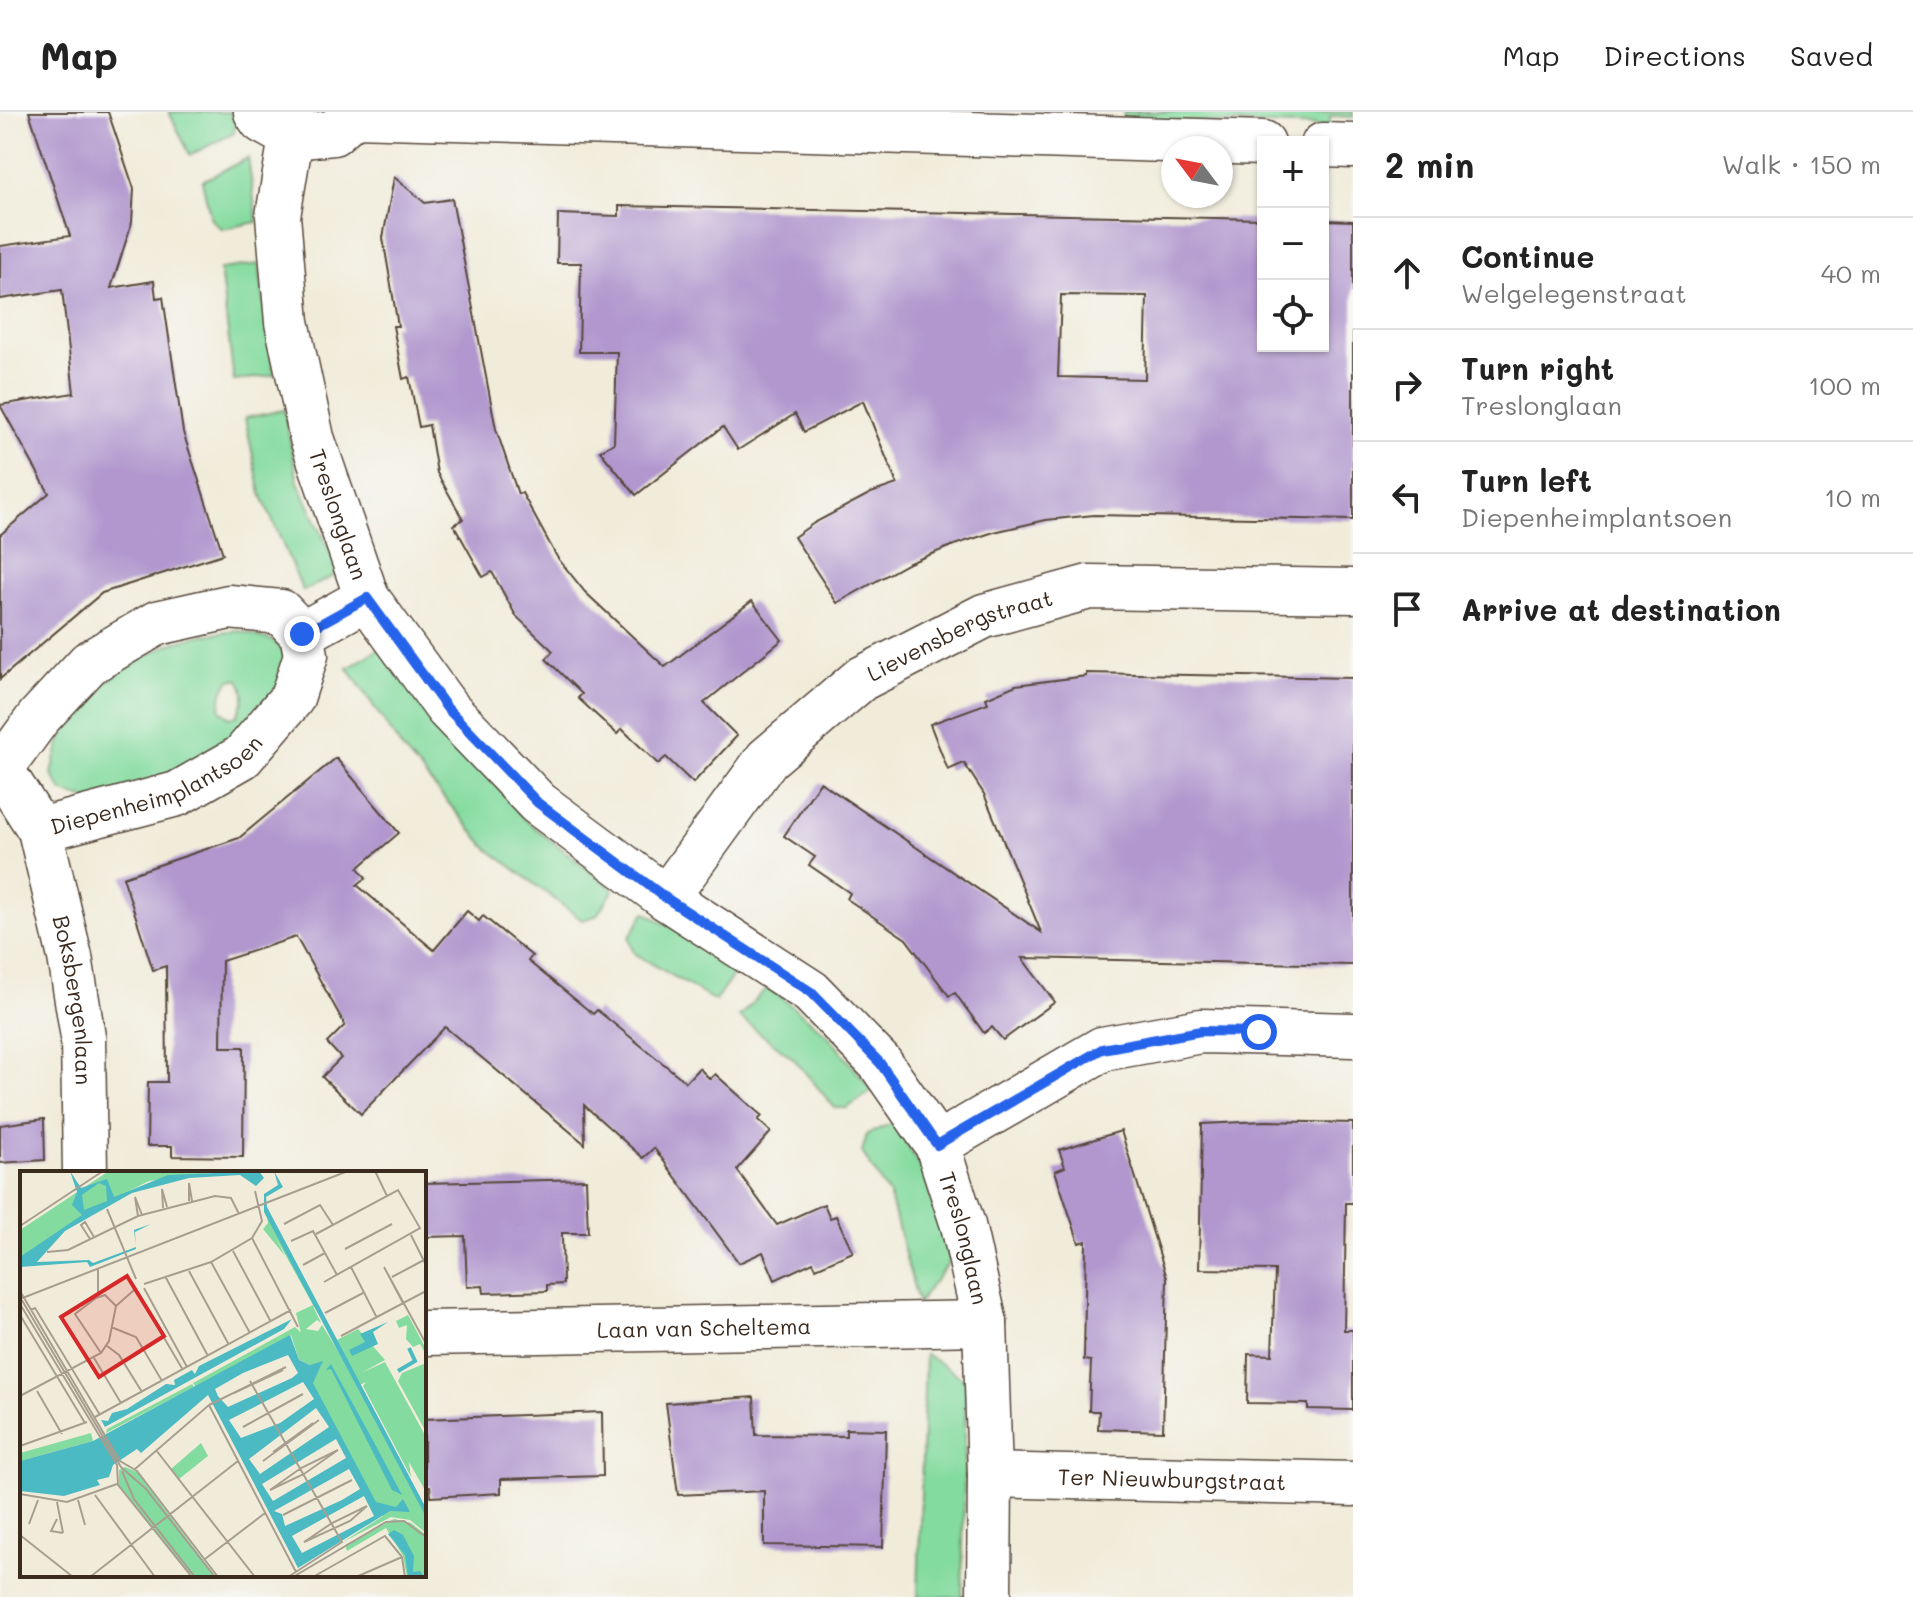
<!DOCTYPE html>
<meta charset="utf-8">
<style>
:root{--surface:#fff;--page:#f2f2f2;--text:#222;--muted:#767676;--line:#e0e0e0}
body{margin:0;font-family:Mali,sans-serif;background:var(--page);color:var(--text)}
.controls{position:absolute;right:24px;top:24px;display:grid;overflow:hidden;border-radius:0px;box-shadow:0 2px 6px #0004}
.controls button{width:72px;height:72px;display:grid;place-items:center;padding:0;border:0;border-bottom:2px solid var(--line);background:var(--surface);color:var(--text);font:40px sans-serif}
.compass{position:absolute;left:1161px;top:24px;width:72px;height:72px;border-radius:50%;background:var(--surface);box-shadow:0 2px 6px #0004;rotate:302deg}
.stop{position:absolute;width:24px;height:24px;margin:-18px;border:6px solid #2563eb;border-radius:50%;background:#fff}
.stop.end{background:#2563eb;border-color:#fff;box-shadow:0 2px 8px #0008}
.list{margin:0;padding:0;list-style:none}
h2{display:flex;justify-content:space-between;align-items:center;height:104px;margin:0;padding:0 32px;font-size:34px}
h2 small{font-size:26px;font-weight:400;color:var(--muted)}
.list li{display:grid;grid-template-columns:52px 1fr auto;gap:24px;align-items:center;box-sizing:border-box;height:112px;padding:0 32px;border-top:2px solid var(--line)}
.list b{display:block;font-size:30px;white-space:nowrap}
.list p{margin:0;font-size:26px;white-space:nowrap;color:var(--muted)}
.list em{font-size:26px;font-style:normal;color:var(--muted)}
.icon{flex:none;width:44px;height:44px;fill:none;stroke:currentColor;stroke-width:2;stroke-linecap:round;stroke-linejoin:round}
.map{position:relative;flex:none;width:1353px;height:1485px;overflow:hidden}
header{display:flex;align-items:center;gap:48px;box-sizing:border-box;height:112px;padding:0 40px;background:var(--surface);border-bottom:2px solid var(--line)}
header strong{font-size:38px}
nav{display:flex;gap:44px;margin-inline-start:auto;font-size:28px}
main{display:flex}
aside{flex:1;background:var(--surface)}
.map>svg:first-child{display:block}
.green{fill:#84db9f;stroke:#60825e;stroke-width:2;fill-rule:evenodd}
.building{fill:#b197ce;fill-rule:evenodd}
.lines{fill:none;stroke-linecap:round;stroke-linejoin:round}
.minor-casing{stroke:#56473a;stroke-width:47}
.minor{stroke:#fff;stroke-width:44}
.route{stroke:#2563eb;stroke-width:10}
.labels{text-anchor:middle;stroke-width:8;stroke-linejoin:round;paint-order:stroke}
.street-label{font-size:22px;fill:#3b2a1e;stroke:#f6f6f2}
.inset-river{fill:none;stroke:#4bbac2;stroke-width:4}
.inset-road{fill:none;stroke:#a89e8f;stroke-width:2}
.view{fill:#d62828;fill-opacity:0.15;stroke:#d62828;stroke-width:4}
.inset-edge{fill:none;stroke:#3b2a1e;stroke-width:4}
</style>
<header>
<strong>Map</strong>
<nav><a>Map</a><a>Directions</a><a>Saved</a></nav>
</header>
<main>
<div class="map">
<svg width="1353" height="1485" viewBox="0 0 1353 1485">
<rect width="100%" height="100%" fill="#f6f6f2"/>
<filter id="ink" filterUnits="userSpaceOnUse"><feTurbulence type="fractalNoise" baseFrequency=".0125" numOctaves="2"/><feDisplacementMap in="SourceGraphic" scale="16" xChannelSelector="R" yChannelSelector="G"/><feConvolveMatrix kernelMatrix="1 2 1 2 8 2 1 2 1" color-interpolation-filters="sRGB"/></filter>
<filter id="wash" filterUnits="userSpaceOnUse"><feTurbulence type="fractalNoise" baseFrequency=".006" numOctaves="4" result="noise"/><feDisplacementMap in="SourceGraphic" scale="32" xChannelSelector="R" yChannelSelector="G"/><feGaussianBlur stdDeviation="1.8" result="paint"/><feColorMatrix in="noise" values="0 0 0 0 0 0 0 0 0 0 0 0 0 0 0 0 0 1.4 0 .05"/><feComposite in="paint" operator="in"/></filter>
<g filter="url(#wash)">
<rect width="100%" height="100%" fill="#f1ecda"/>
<g class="green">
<polygon points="169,0 230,0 235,10 234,21 190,43"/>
<polygon points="1124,0 1353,0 1353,5 1330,4 1330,14 1123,8"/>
<polygon points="248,46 257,110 222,117 211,107 202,69"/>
<polygon points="259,152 274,263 234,269 220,157"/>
<polygon points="284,298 298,370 340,461 303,479 261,382 245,306"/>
<path d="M240 519 273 529 289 544 286 571 234 639 94 689 63 680 52 663C55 645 60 627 69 610 88 576 148 539 185 527 203 522 221 521 240 519ZM238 567C248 580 244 590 237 604L230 606 220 597 222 580 230 568Z"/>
<polygon points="384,534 524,707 614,778 596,804 582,808 487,736 403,638 348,556"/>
<polygon points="645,800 739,855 715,889 634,841 629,826"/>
<polygon points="768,875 827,922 872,979 847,996 835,996 794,947 739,905"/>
<polygon points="895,1010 925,1064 950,1149 918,1191 890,1085 862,1040 867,1022"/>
<polygon points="925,1242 966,1268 962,1485 918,1485"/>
</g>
<g id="blocks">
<g class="building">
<polygon points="29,0 108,0 134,77 132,110 111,176 154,169 156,186 163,185 183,320 223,442 102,481 0,567 0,423 49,381 0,293 74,281 62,178 0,187 0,134 70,124"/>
<polygon points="394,65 425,91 452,87 496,317 518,382 522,381 557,445 585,480 665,555 752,489 782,528 704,591 737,624 693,671 666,645 658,652 622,617 617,622 578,586 582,582 546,547 553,539 516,504 492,460 483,465 454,413 463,407 437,361 429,313 419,315 409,265 403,267 393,214 398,214 383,126"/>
<path d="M619 94 1263 107V234H1323V108L1353 109V408L1094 403 1046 408 994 420 954 433 907 452 837 491 794 425 814 411 871 381 897 372 863 289 804 320 795 302 738 338 723 315 636 383 600 339 614 331 617 240H579L581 151H557L558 102 619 104ZM1061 183 1147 184 1145 267 1058 265Z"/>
<polygon points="1086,561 1353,566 1353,853 1022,846 1055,890 1003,928 992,915 984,921 955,881 949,884 906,827 847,787 850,781 809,753 815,745 784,724 820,670 1041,820 984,682 964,651 948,658 930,612 988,591 986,586 1016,573 1086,564"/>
<polygon points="336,646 399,721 358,756 366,766 357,773 434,838 467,799 479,809 483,804 532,844 528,849 593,902 597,898 686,970 699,956 710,967 715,962 762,1004 758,1008 771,1020 737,1058 777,1113 824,1092 830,1106 836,1104 853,1140 816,1156 813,1150 775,1168 763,1140 739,1151 654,1036 643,1046 584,993 585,1032 445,915 361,1002 322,965 341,946 327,931 345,913 296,825 222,849 221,935 244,935 243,1045 172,1044 172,1034 147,1034 148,970 167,970 166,854 153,858 123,765 239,726"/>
<polygon points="44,1007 45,1048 0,1051 0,1013"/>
<polygon points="1265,1009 1353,1011 1353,1091 1346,1091 1344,1218 1353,1218 1353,1298 1308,1297 1308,1292 1247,1291 1248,1242 1272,1243 1275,1158 1199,1157 1202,1012"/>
<polygon points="1121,1019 1167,1166 1163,1319 1098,1317 1099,1299 1089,1299 1091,1249 1084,1248 1086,1129 1079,1131 1055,1059 1065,1055 1059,1038"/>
<polygon points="586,1067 588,1121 562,1121 563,1172 547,1173 547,1179 484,1181 483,1174 467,1175 465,1124 424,1125 424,1071"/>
<polygon points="754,1285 756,1323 846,1324 846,1317 886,1318 883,1435 764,1433 764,1379 678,1383 666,1291"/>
<polygon points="602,1300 603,1364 501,1367 501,1381 431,1385 430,1374 424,1374 424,1307"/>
</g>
</g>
</g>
<g filter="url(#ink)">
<use href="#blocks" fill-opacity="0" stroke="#56473a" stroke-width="2"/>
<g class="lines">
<g class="minor-casing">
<g id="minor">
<polyline points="256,0 262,9 291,25 333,21 357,0"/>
<polyline points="355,3 1263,31"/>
<path id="s1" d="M291 25 278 104 287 210 312 326 367 486 447 596 538 691 666 786 811 880 880 951 937 1033 963 1113 985 1211 990 1363 989 1485"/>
<polyline points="1323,33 1353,34"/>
<polyline points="302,522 367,486"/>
<path id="s2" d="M40 718 177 682 242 645 292 586 306 543 302 522 281 500 229 495 157 511 89 551 39 605 1 657 40 718 70 845 83 925 85 1061"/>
<path id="s3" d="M666 786 767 647 861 567 984 504 1089 475 1353 479"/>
<polyline points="937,1033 1102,937 1201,919 1353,923"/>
<path id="s4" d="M424 1221 985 1211"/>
<path id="s5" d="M990 1363 1353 1372"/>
</g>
</g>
<use href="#minor" class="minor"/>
</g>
</g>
<g class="lines" filter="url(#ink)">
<polyline class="route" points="302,522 367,486 447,596 538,691 666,786 811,880 880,951 937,1033 1102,937 1201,919 1259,920"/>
</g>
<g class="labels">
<g class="street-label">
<text dy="8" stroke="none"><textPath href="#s1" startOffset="386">Treslonglaan</textPath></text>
<text dy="8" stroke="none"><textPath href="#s3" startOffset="404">Lievensbergstraat</textPath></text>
<text dy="8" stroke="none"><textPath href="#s2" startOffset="126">Diepenheimplantsoen</textPath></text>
<text dy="8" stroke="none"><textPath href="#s2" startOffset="980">Boksbergenlaan</textPath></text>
<text dy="8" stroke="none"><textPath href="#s1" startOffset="1370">Treslonglaan</textPath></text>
<text dy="8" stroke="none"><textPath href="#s4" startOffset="280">Laan van Scheltema</textPath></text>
<text dy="8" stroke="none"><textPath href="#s5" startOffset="182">Ter Nieuwburgstraat</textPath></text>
</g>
</g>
<g transform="translate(20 1059)">
<rect width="406" height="406" fill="#f1ecda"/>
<path d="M89 0H204L129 10 68 40 12 83 0 86V59ZM245 36 298 139 293 135 301 152 297 149 286 158 298 160 302 154 318 180 406 345V362L390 349 371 346 323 371 363 345 283 201 290 194 279 189 271 164 176 216 173 212 275 156 293 173 281 162 276 142 293 134 255 65 265 85 243 58 248 52ZM388 144 406 178V184L400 173 393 176 386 168 387 154 379 157 376 150ZM338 158 365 189 341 202 365 191 406 266V321L389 291 391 306 343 215 346 211 340 214 317 169ZM406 192V261L378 210 382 202ZM172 213 174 216 86 262 87 258ZM71 262 73 270 0 290V282ZM181 272 188 285 159 308 151 298ZM105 296 117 301 196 406H174L168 400 99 315V299ZM374 348 391 352 406 364V406H387L383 385 366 357 327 380 325 374Z" fill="#84db9f"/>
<path d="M50 0 61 17 87 8 94 26 148 4 239 0 244 7 236 15 220 4 169 7 112 22 45 60 17 91 69 89 73 92 116 76 114 59 131 53 115 61 116 78 70 96 67 91 0 96V86L62 44 52 34 57 21ZM79 12 86 15 87 30 64 39 62 24ZM254 0 263 16 246 26 247 36 406 337V346L244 41V23L258 14ZM272 148 264 158 85 256 81 249 88 250 92 242 107 238 146 213 155 214 154 209 172 199 175 203 179 195ZM368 151 353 161 358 173 332 185 329 179 345 171 340 163ZM270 164 279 189 290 194 303 190 293 212 356 331 376 336 383 328 390 341 370 340 278 397 188 224 121 282 117 278 93 294 89 306 77 309 80 314 44 325 0 320V290L73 270ZM268 184 278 202 272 207 208 236 198 225 195 218 223 202ZM283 211 294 228 260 252 221 267 209 249ZM296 237 309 256 240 303 229 288ZM316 268 326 287 253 330 242 313ZM329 298 340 318 322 329 265 355 262 343 254 340ZM344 325 354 345 282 382 272 365ZM311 193 356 275 382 324 372 319 311 198 306 199ZM374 359 383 364 394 385 393 401 400 400 404 406H388L385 384 368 363Z" fill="#4bbac2" fill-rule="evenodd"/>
<path class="inset-river" d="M378 200 395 190 389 177"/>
<path class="inset-road" d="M355 0 367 25M169 30V12L172 30M143 37 142 18 147 36M87 38 116 108M118 45 115 26 122 44M264 53 300 34 313 54M0 55 83 0M296 63 378 19 400 57 304 111M391 64 406 94M232 67 278 156M70 68 61 54 65 51 74 66M271 70 293 60 317 104M325 78 372 53M213 80 251 151M27 81 48 79 118 45 195 25 211 27 219 43M191 91 230 162M283 94 305 82M331 96 357 147M364 96 405 171M364 96 383 132M169 100 209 174M145 105 188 185M372 106 404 89M124 113 191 91 232 67 242 50 235 20M124 117 167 196M0 120 100 290 117 300 198 406M117 121 163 199M78 123V98M0 126 101 296 126 318 195 406M76 127 55 143 81 182M76 127 85 124 96 135M0 128 328 0M0 133 97 294 98 314 172 406M11 139 15 137 80 244M305 142 343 122M0 144 65 252M91 156 116 166 142 210M321 165 406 120M87 175 99 184 122 221M74 187 101 232M230 210 322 371 268 406M17 220 42 263M214 222 263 199M0 225 81 182 89 170 96 135 114 119M189 234 266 196M75 246 271 139M223 256 283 223M223 256 281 224M0 275 67 251M136 279 235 406M318 279 284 303 250 319 281 297ZM253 281 293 252M243 290 299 249M115 298 189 234 276 401M102 300 114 328 175 406M0 323 47 331 97 313M75 324 135 406M58 329 65 354M37 331 43 362M347 335 330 350 284 371 312 352ZM263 344 332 309M37 348 31 360 43 362M9 353 18 329M0 364 53 406M185 388 245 342M70 406 218 290M273 406 366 351 384 350 406 366M293 406 365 365 382 386 385 406M336 406 382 386"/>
<path class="view" d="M107 105 144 165 79 206 41 146Z"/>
<rect width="406" height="406" class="inset-edge"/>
</g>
</svg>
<div class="controls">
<button>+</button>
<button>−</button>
<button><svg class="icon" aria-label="locate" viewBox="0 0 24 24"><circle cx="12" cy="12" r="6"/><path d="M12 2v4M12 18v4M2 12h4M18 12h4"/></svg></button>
</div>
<svg class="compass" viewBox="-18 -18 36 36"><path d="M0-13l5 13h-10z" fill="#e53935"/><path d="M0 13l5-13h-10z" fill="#767676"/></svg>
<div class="stop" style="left:1259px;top:920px"></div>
<div class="stop end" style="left:302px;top:522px"></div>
</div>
<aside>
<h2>2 min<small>Walk · 150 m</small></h2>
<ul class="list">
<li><svg class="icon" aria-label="ahead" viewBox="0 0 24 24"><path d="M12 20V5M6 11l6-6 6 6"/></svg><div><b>Continue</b><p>Welgelegenstraat</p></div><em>40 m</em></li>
<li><svg class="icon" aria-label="right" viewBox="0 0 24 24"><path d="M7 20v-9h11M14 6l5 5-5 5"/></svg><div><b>Turn right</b><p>Treslonglaan</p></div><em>100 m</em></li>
<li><svg class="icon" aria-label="left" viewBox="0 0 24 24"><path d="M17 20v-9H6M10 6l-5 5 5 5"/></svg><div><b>Turn left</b><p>Diepenheimplantsoen</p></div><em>10 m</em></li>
<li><svg class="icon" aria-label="arrive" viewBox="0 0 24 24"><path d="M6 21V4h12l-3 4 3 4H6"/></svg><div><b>Arrive at destination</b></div></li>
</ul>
</aside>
</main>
